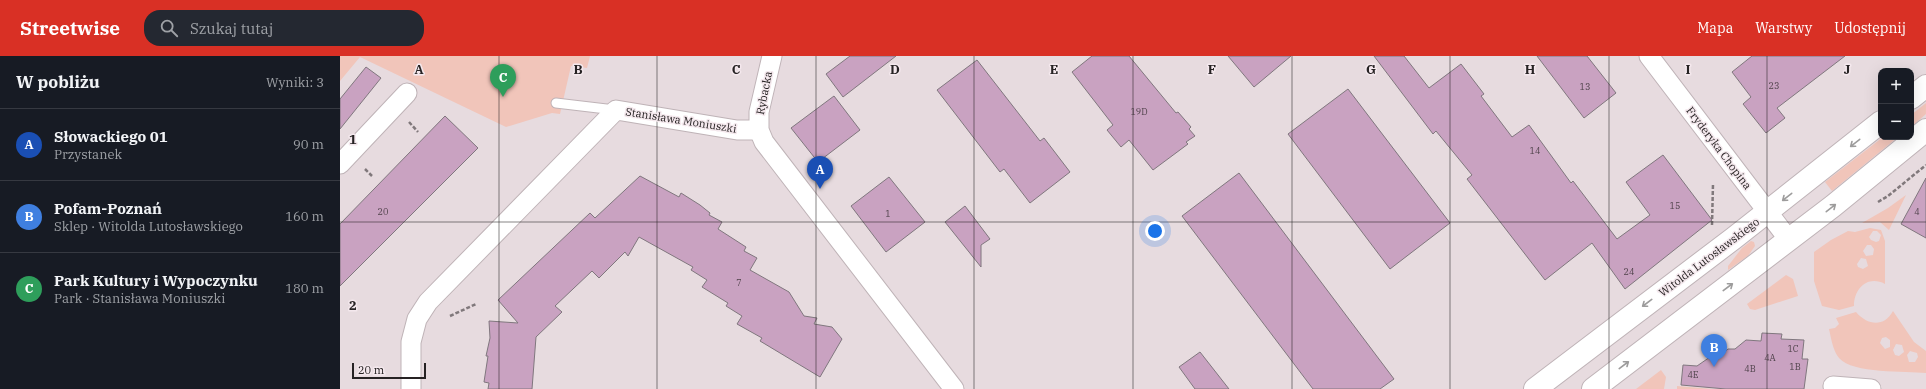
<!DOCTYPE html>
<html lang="pl">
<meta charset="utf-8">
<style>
:root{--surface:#171b24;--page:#242831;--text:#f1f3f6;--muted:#9ea1a6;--line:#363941;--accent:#d93025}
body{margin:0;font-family:"IBM Plex Serif",serif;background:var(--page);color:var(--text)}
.controls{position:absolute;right:12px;top:12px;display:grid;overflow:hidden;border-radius:8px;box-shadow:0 4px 16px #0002}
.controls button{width:36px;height:36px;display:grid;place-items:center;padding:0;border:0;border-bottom:1px solid var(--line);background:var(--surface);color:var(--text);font:20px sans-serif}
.scale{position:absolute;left:12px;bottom:10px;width:74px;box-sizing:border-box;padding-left:4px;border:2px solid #262223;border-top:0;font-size:11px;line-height:14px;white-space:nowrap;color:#262223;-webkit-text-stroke:3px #f4e8ed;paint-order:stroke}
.you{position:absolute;left:815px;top:175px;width:14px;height:14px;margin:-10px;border:3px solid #fff;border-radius:50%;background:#1a73e8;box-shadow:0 0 0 6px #1a73e833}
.badge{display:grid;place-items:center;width:26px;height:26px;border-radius:50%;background:var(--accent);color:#fff;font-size:13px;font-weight:700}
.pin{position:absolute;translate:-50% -33px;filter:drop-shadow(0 1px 2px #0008)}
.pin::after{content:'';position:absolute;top:21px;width:14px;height:12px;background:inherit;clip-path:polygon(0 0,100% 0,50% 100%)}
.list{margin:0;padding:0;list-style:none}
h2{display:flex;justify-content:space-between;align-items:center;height:52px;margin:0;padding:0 16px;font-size:17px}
h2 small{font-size:13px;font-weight:400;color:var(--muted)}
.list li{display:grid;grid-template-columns:26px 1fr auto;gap:12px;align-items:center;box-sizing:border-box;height:72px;padding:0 16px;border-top:1px solid var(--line)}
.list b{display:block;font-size:15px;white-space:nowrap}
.list p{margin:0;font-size:13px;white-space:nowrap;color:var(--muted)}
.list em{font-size:13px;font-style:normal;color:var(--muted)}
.icon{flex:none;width:22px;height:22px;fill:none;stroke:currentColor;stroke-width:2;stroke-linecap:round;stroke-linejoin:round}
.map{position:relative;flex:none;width:1586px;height:333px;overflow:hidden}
header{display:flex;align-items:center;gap:24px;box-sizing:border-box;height:56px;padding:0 20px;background:var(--accent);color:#fff}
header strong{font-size:19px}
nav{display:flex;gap:22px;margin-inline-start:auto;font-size:14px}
.search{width:280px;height:36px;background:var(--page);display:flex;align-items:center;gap:10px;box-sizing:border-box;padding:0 14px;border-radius:16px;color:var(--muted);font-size:15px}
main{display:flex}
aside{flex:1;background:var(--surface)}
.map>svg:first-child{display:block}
.green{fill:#f1c5ba;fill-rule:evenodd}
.building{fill:#c9a2c1;stroke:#80777e}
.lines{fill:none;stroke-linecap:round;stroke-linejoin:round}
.service-casing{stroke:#bfb3b7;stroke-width:11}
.minor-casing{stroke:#bfb3b7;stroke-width:21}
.secondary-casing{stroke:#bfb3b7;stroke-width:24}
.path{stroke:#80787b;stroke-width:2.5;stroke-dasharray:4 2;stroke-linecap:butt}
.service{stroke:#fff;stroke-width:9}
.minor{stroke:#fff;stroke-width:19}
.secondary{stroke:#fff;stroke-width:22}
.oneway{stroke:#9d9c9c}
.grid{fill:none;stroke:#262223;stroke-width:1;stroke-opacity:0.55}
.labels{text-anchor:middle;stroke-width:3;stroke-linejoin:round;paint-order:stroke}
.number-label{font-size:9px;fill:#4f424a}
.street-label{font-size:11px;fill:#262223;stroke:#f4e8ed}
.grid-label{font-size:13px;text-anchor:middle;font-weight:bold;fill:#262223;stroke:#f4e8ed;stroke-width:3;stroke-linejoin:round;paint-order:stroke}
</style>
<header>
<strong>Streetwise</strong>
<div class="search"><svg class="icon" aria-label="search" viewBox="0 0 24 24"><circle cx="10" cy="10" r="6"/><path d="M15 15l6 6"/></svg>Szukaj tutaj</div>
<nav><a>Mapa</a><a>Warstwy</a><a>Udostępnij</a></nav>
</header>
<main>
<aside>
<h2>W pobliżu<small>Wyniki: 3</small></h2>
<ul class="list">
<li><span class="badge" style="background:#1a4fb4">A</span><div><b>Słowackiego 01</b><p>Przystanek</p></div><em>90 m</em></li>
<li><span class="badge" style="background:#3f7fe0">B</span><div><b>Pofam-Poznań</b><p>Sklep · Witolda Lutosławskiego</p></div><em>160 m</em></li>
<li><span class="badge" style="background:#2e9e5b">C</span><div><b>Park Kultury i Wypoczynku</b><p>Park · Stanisława Moniuszki</p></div><em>180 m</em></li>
</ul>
</aside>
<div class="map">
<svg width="1586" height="333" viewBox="0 0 1586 333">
<rect width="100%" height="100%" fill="#e7dbdf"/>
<g class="green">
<polygon points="0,0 250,0 247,12 231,10 220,58 212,57 166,71 20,1 0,25"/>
<polygon points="1586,47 1586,58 1571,71 1571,59"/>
<polygon points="1543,81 1558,81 1492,135 1485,126"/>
<polygon points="1566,139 1549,174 1540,166 1522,167 1548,152"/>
<path d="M1530 172 1541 174 1545 185V228C1528 219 1514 232 1514 250L1499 254 1482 250 1474 225V196L1491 184 1508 175 1515 176ZM1533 175H1537L1541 179 1539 185 1536 186 1531 184 1529 181ZM1527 189H1531L1534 193 1533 199 1526 200 1523 195ZM1521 202 1526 203 1528 210 1523 213 1518 211 1517 208Z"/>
<polygon points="1411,185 1414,186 1415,190 1408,200 1388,214 1388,210 1402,192"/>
<polygon points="1446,219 1453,223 1458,240 1415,254 1410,253 1407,248"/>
<path d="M1553 255 1574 286 1586 295V317C1565 315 1513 318 1499 302 1493 295 1491 282 1489 273L1495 272 1499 268 1496 262 1516 256C1527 269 1544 272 1553 255ZM1546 281 1550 284V291L1545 293 1540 287 1542 282ZM1556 288 1562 289 1564 296 1559 300 1555 299 1553 294ZM1570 295 1577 297 1578 301 1575 306H1569L1567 299Z"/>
<polygon points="1321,314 1326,321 1324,333 1296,333"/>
<polygon points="1337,330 1373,333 1337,333"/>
</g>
<g class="building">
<polygon points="510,0 556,0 503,41 486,18"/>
<polygon points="752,0 789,0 836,57 838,56 851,71 849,73 855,80 846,86 848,88 813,114 789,84 781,91 767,74 773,69 732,16"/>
<polygon points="888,0 951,0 914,31"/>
<polygon points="1034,0 1064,0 1089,32 1121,8 1144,38 1141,40 1172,81 1189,69 1231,127 1233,125 1277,183 1310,159 1286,126 1323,99 1372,164 1285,233 1252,187 1205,224 1127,123 1132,119 1096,75 1093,78"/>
<polygon points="1197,0 1247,0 1276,37 1244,62"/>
<polygon points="1412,0 1505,0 1437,52 1445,62 1426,77 1403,48 1411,41 1392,16"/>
<polygon points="637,4 700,85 704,82 730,116 690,147 664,113 660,116 597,34"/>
<polygon points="26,11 41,22 0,73 0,43"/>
<polygon points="1008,33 1110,167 1050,213 948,78"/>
<polygon points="494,40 520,74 478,106 451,72"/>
<polygon points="105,60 138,92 0,230 0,168"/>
<polygon points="899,117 1054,323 1040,333 973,333 842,160"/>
<polygon points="300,120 339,141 341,137 360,149 370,157 369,159 382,166 378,173 406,191 404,195 417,202 410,214 449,236 464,260 477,262 474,268 492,271 502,283 480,321 420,285 422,282 397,268 402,260 386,250 388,247 362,231 367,224 351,214 353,211 299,181 288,200 285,196 259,222 252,215 215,250 222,256 196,281 192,333 148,333 149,327 144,326 148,300 146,300 150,282 149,265 178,267 158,244 250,157 255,162"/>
<polygon points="549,121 585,166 546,196 511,150"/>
<polygon points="1586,122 1586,182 1561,168"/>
<polygon points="625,150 650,183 641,189 641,211 605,166"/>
<polygon points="1422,277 1442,278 1441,283 1464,284 1462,303 1468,303 1464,333 1386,333 1341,329 1343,309 1357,310 1370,301 1377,302 1388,293 1395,293 1406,284 1421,285"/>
<polygon points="860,296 889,333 855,333 839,311"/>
</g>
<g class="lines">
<g class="service-casing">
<polyline id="service" points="216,47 275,54"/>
</g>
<g class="minor-casing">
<g id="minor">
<polyline points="432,0 419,56 419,74 424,86 614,333"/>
<polyline points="1309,0 1449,184"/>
<polyline points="0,108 67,37"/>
<polyline points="1493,330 1531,333"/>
<polyline points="71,333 71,286 77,263 88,246 276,54 397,74 419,74"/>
</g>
</g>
<g class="secondary-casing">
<g id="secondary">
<polyline points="1571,42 1586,30"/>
<polyline points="1195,333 1394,182 1541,66"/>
<polyline points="1253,333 1493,150 1586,74"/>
</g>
</g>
<g class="path">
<polyline points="69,66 78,76"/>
<polyline points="25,113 32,120"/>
<polyline points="1538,146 1548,140 1586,109"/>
<polyline points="1372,169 1373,128"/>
<polyline points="110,260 136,248"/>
</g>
<use href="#service" class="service"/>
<use href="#minor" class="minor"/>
<use href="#secondary" class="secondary"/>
</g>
<defs><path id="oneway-shaft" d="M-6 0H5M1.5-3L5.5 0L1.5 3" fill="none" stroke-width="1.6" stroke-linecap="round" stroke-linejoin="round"/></defs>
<g class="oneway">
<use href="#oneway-shaft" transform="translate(1515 87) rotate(142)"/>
<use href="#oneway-shaft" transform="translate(1447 141) rotate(142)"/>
<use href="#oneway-shaft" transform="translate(1491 152) rotate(-38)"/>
<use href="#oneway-shaft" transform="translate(1388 231) rotate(-37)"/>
<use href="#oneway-shaft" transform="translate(1307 247) rotate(143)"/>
<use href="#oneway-shaft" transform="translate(1284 309) rotate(-37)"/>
</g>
<path class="grid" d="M159 0V333M317 0V333M476 0V333M634 0V333M793 0V333M952 0V333M1110 0V333M1269 0V333M1427 0V333M0 166H1586"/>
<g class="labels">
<g class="number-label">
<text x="1434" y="33">23</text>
<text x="1245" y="34">13</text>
<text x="799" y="59">19D</text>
<text x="1195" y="98">14</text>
<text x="1335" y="153">15</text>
<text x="43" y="159">20</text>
<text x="1577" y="159">4</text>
<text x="548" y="161">1</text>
<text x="1289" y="219">24</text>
<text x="399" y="230">7</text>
<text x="1453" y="296">1C</text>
<text x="1430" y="305">4A</text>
<text x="1455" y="314">1B</text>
<text x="1410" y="316">4B</text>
<text x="1353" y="322">4E</text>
</g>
<g class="street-label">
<text transform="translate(424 37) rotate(-79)" y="4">Rybacka</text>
<text transform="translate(341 64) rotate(9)" y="4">Stanisława Moniuszki</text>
<text transform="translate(1379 92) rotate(53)" y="4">Fryderyka Chopina</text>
<text transform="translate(1369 201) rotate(-37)" y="4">Witolda Lutosławskiego</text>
</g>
</g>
<g class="grid-label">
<text x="79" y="18">A</text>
<text x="238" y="18">B</text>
<text x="396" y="18">C</text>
<text x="555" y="18">D</text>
<text x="714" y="18">E</text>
<text x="872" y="18">F</text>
<text x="1031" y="18">G</text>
<text x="1190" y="18">H</text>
<text x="1348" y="18">I</text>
<text x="1507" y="18">J</text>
<text x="13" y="88">1</text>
<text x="13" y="254">2</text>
</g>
</svg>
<div class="controls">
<button>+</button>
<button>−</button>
</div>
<div class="scale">20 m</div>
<div class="you"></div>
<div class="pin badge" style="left:480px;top:133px;background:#1a4fb4">A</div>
<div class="pin badge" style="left:1374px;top:311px;background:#3f7fe0">B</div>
<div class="pin badge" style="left:163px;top:41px;background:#2e9e5b">C</div>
</div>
</main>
